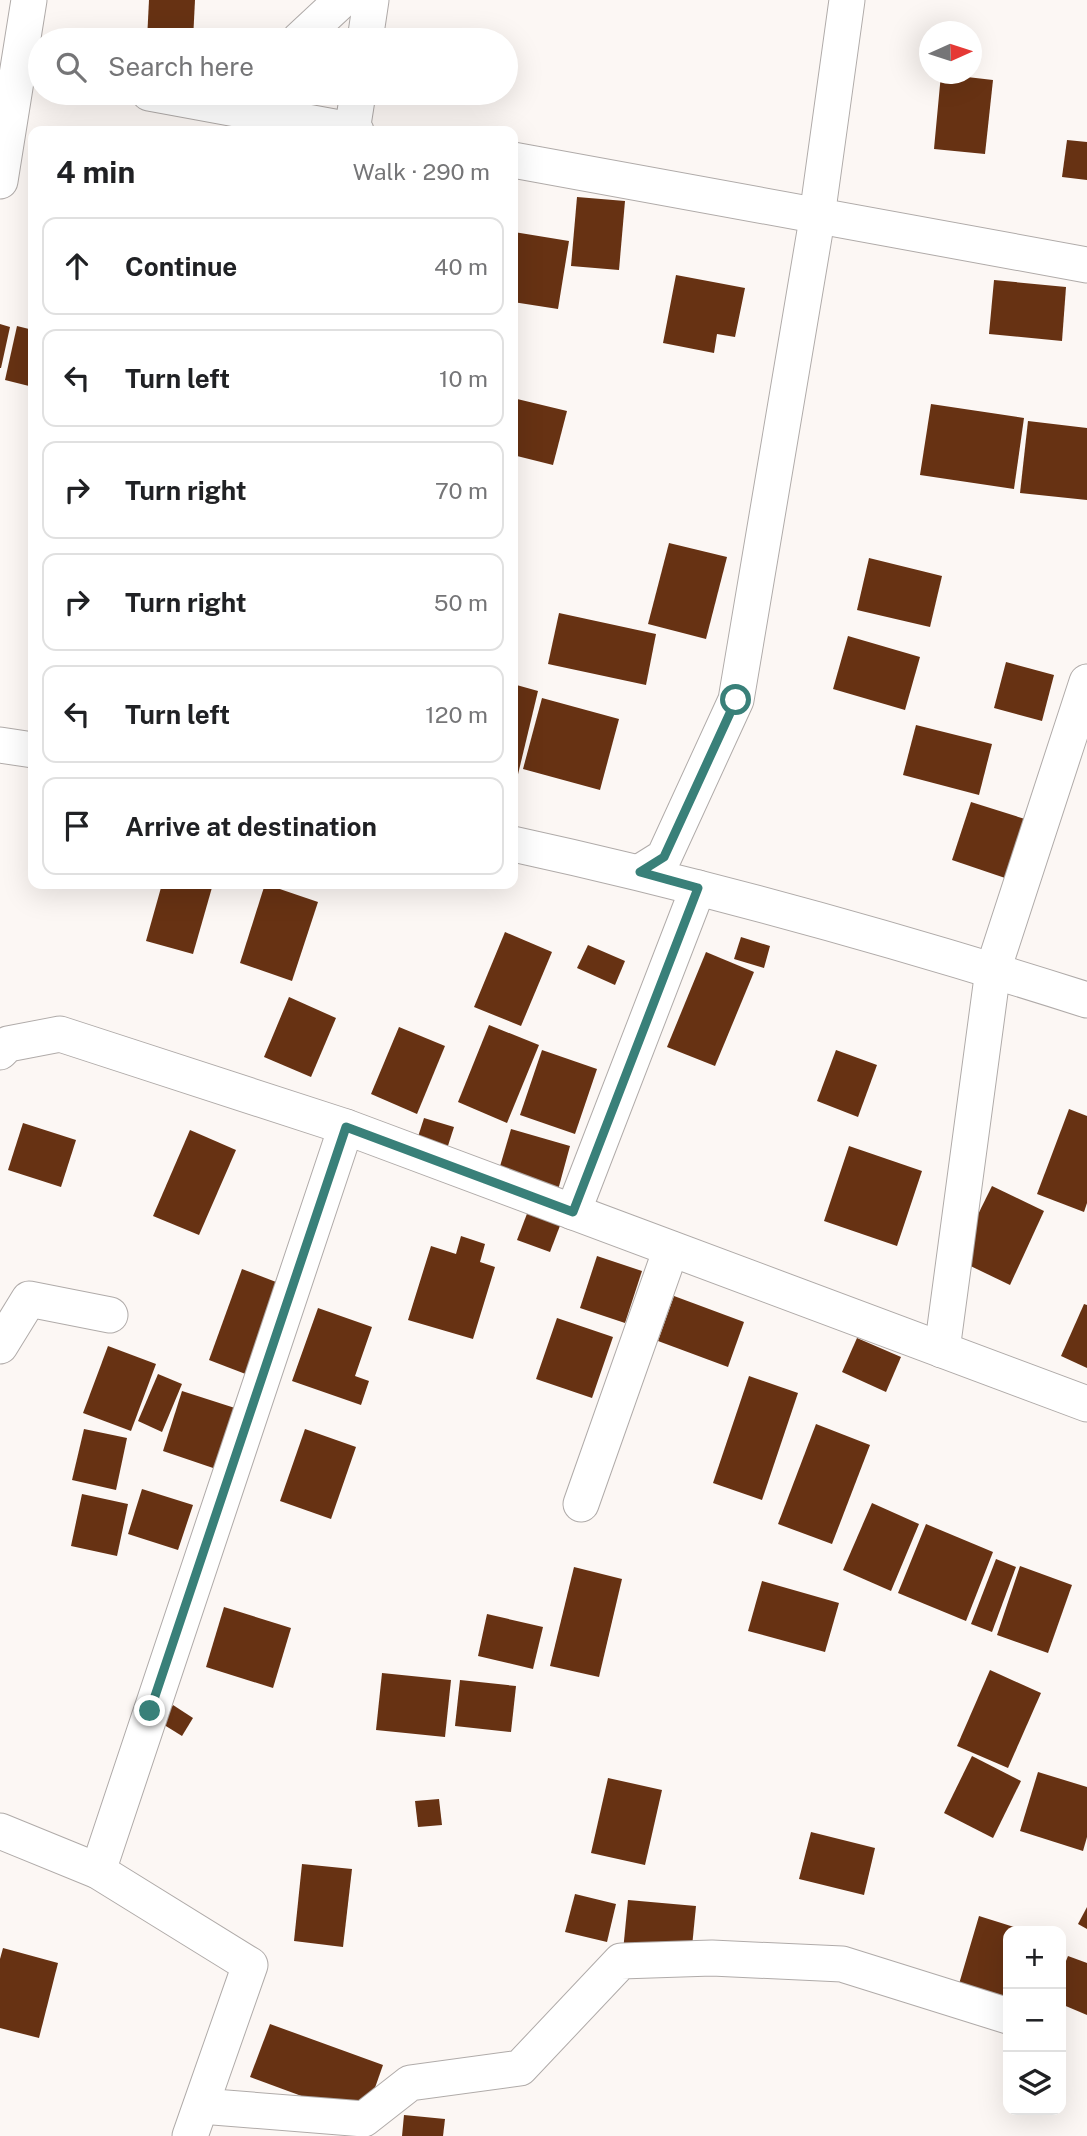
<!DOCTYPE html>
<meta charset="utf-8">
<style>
:root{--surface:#fff;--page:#f6f6f6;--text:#202124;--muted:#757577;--line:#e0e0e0}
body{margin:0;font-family:"Public Sans",sans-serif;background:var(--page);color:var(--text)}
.controls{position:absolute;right:21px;bottom:21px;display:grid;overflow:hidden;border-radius:14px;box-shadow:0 7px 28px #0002}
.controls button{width:63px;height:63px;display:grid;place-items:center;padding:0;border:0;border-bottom:2px solid var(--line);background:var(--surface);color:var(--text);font:35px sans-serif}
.compass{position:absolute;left:919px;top:21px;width:63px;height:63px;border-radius:50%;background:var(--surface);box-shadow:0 7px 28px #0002;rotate:87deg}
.stop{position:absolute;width:21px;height:21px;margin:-16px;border:5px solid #398079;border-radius:50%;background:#fff}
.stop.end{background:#398079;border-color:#fff;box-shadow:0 2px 7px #0008}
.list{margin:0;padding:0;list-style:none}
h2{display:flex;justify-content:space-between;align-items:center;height:91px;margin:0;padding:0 28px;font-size:30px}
h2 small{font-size:23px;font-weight:400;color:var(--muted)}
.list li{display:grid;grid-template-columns:46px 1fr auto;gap:21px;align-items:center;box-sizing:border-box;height:98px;margin:0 14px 14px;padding:0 14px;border:2px solid var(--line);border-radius:14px}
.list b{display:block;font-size:26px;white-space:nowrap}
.list em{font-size:23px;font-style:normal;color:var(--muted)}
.icon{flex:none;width:38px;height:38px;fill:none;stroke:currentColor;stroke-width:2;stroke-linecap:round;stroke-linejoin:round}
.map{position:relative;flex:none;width:1087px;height:2136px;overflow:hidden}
.search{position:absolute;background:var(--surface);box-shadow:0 7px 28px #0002;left:28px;top:28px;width:490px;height:77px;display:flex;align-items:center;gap:18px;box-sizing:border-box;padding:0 24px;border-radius:38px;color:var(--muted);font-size:26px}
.panel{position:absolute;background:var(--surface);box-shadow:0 7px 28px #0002;left:28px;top:126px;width:490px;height:763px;border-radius:14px}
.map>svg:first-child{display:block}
.building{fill:#673213}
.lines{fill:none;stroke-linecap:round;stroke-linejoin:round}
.minor-casing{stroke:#b0aba9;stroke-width:37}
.minor{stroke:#fff;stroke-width:35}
.route{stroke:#398079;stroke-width:9}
</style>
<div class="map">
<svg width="1087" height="2136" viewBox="0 0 1087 2136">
<rect width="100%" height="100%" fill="#fcf7f4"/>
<g class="building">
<polygon points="149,0 195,0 193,40 147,40"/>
<polygon points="941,74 993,80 985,154 934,149"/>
<polygon points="1067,140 1087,142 1087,180 1062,177"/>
<polygon points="577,197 625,201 619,270 571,266"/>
<polygon points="514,232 569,241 558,309 513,302"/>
<polygon points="676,275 745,288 735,337 717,334 714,353 663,343"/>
<polygon points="994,280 1066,287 1062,341 989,334"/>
<polygon points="0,324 10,327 1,368 0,368"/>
<polygon points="17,326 33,330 33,387 5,380"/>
<polygon points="513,398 567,411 553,465 513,455"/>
<polygon points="931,404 1024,418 1014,489 920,475"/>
<polygon points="1028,421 1087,428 1087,500 1020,493"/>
<polygon points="669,543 727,557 706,639 648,624"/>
<polygon points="869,558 942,576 930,627 857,610"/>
<polygon points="559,613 656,634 646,685 548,664"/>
<polygon points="848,636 920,657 905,710 833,689"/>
<polygon points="1006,662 1054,675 1042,721 994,708"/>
<polygon points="513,684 538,691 514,791 513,791"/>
<polygon points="542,698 619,719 600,790 523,769"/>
<polygon points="916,725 992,744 979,795 903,775"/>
<polygon points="971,802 1028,820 1008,879 952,860"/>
<polygon points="162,884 213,884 193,954 146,941"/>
<polygon points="265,884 318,902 292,981 240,963"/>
<polygon points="505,932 552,952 521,1026 474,1007"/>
<polygon points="741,937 770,946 764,968 734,959"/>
<polygon points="588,945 625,961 615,985 577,968"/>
<polygon points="706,952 754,972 715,1066 667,1047"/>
<polygon points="289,997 336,1018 311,1077 264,1057"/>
<polygon points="489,1025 539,1045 507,1123 458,1102"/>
<polygon points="399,1027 445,1046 417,1114 371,1094"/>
<polygon points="542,1050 597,1069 575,1134 520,1115"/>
<polygon points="836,1050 877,1065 858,1117 817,1101"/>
<polygon points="1069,1109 1087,1116 1087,1203 1084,1212 1037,1194"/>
<polygon points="424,1118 454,1127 446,1152 416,1143"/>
<polygon points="23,1123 76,1140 61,1187 8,1170"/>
<polygon points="511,1129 570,1146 558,1190 498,1173"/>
<polygon points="190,1130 236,1150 199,1235 153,1216"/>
<polygon points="849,1146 922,1171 897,1246 824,1221"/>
<polygon points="992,1186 1044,1211 1010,1285 956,1259"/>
<polygon points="528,1211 561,1223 550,1252 517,1240"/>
<polygon points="461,1236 485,1244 480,1262 495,1267 473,1339 408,1320 431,1246 456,1254"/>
<polygon points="597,1256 642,1271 625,1323 580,1308"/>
<polygon points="242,1269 289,1287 256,1378 209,1360"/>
<polygon points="674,1296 744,1322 728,1367 658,1341"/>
<polygon points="1084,1304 1087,1305 1087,1368 1061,1356"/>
<polygon points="318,1308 372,1327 355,1376 369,1381 361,1405 292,1381"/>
<polygon points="557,1318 613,1337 592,1398 536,1379"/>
<polygon points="857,1338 901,1357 886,1392 842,1372"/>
<polygon points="108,1346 156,1364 131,1431 83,1413"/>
<polygon points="158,1374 182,1384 162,1432 138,1421"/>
<polygon points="749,1376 798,1393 762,1500 713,1483"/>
<polygon points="182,1391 238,1409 219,1470 163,1451"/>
<polygon points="816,1424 870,1445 832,1544 778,1524"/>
<polygon points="84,1429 127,1438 116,1490 72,1480"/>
<polygon points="305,1429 356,1447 331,1519 280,1501"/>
<polygon points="142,1489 193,1505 178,1550 128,1534"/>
<polygon points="82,1494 128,1504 117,1556 71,1546"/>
<polygon points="872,1503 919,1524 891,1591 843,1570"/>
<polygon points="926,1524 993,1552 966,1621 898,1593"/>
<polygon points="996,1559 1016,1567 992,1632 971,1624"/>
<polygon points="1020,1566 1072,1585 1048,1653 997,1635"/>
<polygon points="574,1567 622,1579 599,1677 550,1666"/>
<polygon points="762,1581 839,1603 825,1652 748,1631"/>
<polygon points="224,1607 291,1628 273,1688 206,1667"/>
<polygon points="487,1614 543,1627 533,1669 478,1656"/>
<polygon points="990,1670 1041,1693 1008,1768 957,1746"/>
<polygon points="382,1673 451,1680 445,1737 376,1730"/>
<polygon points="460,1680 516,1686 511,1732 455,1726"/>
<polygon points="173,1705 193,1718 182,1736 161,1723"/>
<polygon points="972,1756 1021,1781 993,1838 944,1813"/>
<polygon points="1038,1772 1087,1787 1087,1837 1083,1851 1020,1831"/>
<polygon points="608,1778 662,1790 645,1865 591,1853"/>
<polygon points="439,1799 442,1825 418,1827 415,1801"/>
<polygon points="811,1832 875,1848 864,1895 799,1879"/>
<polygon points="302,1864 352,1869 343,1947 294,1941"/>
<polygon points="575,1894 616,1904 607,1942 565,1932"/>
<polygon points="628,1900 696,1906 691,1957 623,1951"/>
<polygon points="1087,1907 1087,1929 1078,1924"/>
<polygon points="979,1916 1027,1931 1008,1931 1008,1999 959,1984"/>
<polygon points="3,1948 58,1963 39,2038 0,2028 0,1959"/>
<polygon points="1068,1956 1087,1963 1087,2015 1061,2004 1061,1973"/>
<polygon points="270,2024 383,2065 364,2119 250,2077"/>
<polygon points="404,2115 445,2119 443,2136 402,2136"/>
</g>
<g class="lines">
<g class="minor-casing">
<g id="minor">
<polyline points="299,40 342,0"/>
<polyline points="365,40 371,0"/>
<polyline points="149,93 356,131"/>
<polyline points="352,131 358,93"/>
<polyline points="513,160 1087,265"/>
<polyline points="0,181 29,0"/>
<polyline points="0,745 33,750"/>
<path d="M513 844C706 886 898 940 1087 1000"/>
<polyline points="640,872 664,857 736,700 815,231 847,0"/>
<polyline points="0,1052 8,1044 60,1034 346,1127 1087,1404"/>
<polyline points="573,1212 698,888"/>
<polyline points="0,1346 29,1299 110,1315"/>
<polyline points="942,1350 993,970 1087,682"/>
<polyline points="581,1504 671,1249"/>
<polyline points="0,1831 98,1871 250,1965 190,2136"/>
<polyline points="98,1871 346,1127"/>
<polyline points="201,2106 364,2119 410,2083 520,2068 621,1961 712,1958 842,1964 1008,2016"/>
</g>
</g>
<use href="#minor" class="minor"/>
</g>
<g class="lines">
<polyline class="route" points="150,1711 346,1127 573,1212 698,888 640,872 664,857 736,700"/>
</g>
</svg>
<div class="controls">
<button>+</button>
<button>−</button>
<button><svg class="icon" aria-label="layers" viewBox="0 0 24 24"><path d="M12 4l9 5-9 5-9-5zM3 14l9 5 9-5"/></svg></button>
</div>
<svg class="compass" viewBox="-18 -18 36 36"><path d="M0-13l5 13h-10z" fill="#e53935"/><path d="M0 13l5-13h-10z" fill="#757577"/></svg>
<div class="stop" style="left:736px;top:700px"></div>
<div class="stop end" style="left:150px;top:1711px"></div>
<div class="search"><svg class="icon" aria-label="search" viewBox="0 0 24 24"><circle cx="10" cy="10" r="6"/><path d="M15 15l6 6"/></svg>Search here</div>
<section class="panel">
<h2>4 min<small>Walk · 290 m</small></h2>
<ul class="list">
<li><svg class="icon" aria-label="ahead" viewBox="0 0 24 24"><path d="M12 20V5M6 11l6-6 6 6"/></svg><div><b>Continue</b></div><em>40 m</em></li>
<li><svg class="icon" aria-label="left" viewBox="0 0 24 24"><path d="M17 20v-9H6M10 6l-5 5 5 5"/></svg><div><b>Turn left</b></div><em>10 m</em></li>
<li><svg class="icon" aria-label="right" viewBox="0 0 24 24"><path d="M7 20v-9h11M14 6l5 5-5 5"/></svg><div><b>Turn right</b></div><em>70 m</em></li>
<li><svg class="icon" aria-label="right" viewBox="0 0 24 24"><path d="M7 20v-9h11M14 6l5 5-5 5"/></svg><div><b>Turn right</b></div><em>50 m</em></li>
<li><svg class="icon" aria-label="left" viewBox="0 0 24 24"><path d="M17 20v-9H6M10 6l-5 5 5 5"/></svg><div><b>Turn left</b></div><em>120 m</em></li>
<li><svg class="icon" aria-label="arrive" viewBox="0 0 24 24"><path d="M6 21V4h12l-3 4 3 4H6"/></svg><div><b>Arrive at destination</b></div></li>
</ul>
</section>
</div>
